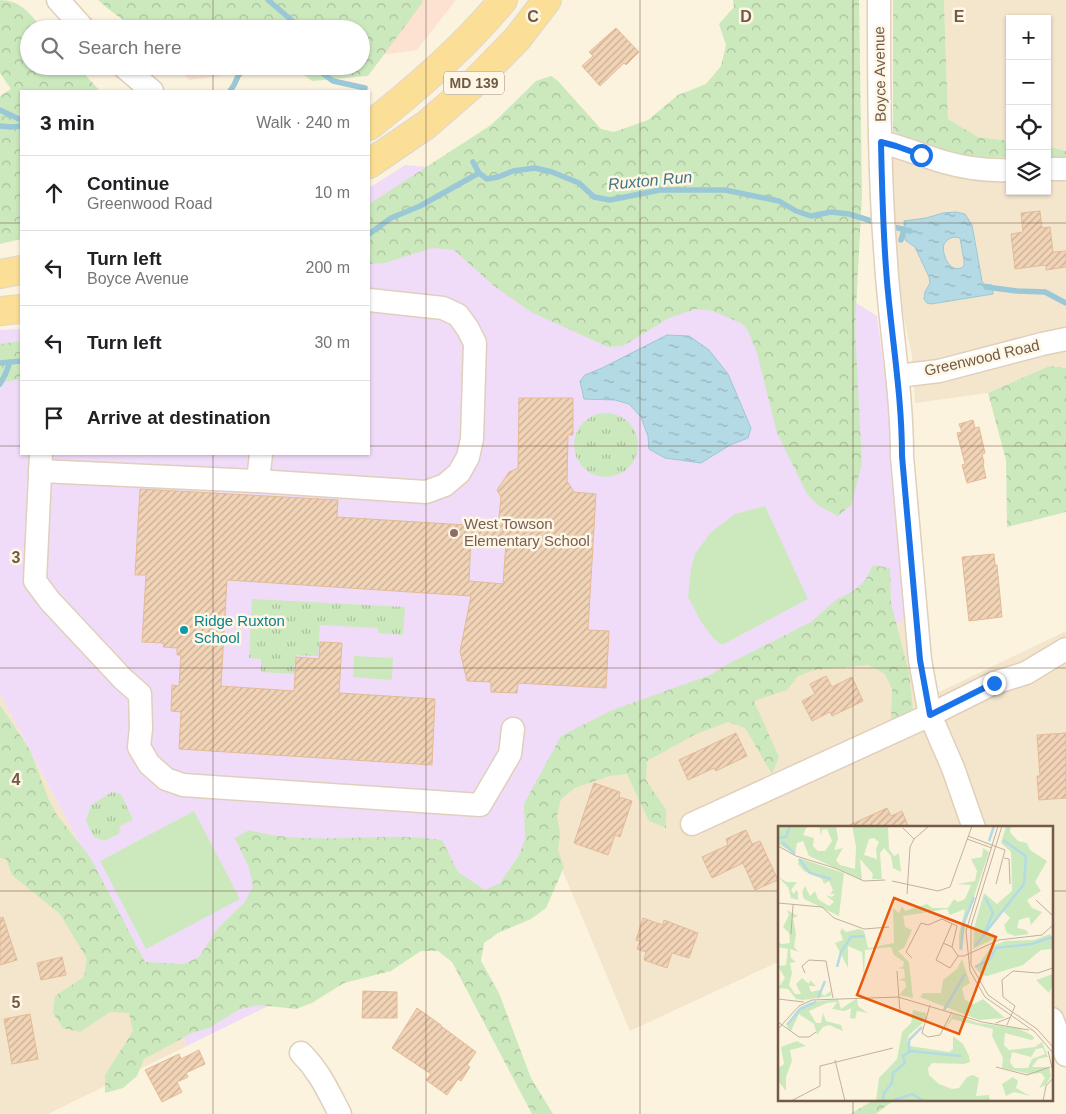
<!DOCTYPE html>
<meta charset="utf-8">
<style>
:root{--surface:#fff;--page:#f6f6f6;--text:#202124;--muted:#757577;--line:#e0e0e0}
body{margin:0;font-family:Helvetica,sans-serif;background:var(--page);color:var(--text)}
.controls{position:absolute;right:15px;top:15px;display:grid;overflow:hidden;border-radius:0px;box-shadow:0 1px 4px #0004}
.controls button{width:45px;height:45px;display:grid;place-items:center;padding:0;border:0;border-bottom:1px solid var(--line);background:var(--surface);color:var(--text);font:25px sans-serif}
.stop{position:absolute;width:15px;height:15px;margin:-11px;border:4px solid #1a73e8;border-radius:50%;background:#fff}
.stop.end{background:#1a73e8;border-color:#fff;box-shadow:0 1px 5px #0008}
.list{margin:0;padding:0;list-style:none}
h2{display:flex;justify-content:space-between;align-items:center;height:65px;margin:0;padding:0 20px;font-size:21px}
h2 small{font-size:16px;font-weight:400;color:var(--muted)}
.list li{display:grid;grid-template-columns:32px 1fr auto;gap:15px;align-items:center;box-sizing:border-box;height:75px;padding:0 20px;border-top:1px solid var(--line)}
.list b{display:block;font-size:19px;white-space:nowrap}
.list p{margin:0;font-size:16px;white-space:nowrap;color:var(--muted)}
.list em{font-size:16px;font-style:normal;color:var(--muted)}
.icon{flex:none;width:28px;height:28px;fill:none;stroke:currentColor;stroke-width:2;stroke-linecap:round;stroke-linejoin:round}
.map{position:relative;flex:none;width:1066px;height:1114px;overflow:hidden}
.search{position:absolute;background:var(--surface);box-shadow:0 1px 4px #0004;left:20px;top:20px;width:350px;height:55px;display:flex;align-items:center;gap:12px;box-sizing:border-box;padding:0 18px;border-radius:28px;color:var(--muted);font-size:19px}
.panel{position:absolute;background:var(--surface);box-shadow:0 1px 4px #0004;left:20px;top:90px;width:350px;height:365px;border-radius:0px}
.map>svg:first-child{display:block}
.residential{fill:#f4e5cd}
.commercial{fill:#fde2d2}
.education{fill:#f0dcf8}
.forest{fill:url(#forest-crowns)}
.park{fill:url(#park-tufts)}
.pitch{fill:#cce9be}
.water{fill:url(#water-ripples);stroke:#9ac8d7;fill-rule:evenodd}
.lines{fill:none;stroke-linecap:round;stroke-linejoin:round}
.stream{stroke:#9ac8d7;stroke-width:5.5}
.building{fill:url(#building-hatch);stroke:#e4bb97;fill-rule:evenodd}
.minor-casing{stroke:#e0cfbb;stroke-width:25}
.major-casing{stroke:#ddd7d3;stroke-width:30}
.minor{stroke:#fff;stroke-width:22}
.major{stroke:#fcdf96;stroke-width:28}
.route{stroke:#1a73e8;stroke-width:6}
.grid{fill:none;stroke:#725a47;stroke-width:1;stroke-opacity:0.55}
.education-dot{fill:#8d6e63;stroke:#fff7e5;stroke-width:2}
.culture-dot{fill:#0f9aa8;stroke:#fff7e5;stroke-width:2}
.labels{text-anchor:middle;stroke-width:5;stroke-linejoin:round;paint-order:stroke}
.shield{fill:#fff7e5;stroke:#9c8976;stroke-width:1}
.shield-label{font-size:14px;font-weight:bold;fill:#725a47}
.street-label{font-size:15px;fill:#725a47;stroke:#fff7e5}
.education-label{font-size:15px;fill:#785e54;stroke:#fff7e5;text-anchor:start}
.culture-label{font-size:15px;fill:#0d838f;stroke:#fff7e5;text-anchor:start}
.water-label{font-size:16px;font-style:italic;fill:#417485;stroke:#fff7e5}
.inset-river{fill:none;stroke:#b4dae5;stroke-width:2.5}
.inset-road{fill:none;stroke:#c1b19d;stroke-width:1}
.view{fill:#e8590c;fill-opacity:0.15;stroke:#e8590c;stroke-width:2.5}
.inset-edge{fill:none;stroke:#725a47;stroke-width:2.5}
.grid-label{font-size:16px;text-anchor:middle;font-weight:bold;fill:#725a47;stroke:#fff7e5;stroke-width:5;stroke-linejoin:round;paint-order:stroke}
</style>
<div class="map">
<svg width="1066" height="1114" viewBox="0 0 1066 1114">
<defs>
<pattern id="forest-crowns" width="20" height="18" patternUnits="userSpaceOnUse" patternTransform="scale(1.25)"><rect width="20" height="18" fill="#cce9be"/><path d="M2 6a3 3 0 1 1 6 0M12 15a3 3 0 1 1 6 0" fill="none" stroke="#aac09c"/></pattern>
<pattern id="park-tufts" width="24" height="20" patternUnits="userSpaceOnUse" patternTransform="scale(1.25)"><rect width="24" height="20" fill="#cce9be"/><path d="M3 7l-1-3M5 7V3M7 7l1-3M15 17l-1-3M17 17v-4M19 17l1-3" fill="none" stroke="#aac09c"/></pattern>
<pattern id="water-ripples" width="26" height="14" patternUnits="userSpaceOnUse" patternTransform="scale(1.25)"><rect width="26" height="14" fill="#b4dae5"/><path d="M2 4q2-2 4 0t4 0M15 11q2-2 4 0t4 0" fill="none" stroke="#97b4bb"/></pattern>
<pattern id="building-hatch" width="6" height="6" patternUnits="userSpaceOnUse" patternTransform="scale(1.25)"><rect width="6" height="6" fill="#f1d3b6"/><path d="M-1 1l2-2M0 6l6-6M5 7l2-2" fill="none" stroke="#c8ae96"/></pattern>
</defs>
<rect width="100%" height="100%" fill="#fcf3df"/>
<g class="residential">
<polygon points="944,0 1066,0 1066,151 1047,146 1047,19 1010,19 1010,141 978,137 948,119"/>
<polygon points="893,131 928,149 978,157 1010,157 1010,191 1047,191 1047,157 1066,157 1066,368 1049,366 988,393 915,403 912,356 898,290 892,179"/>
<polygon points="920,612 929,697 1066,631 1066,1060 1052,1025 1052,828 780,828 780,961 630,1031 530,793"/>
<polygon points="0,694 187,1046 48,1114 0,1114"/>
</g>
<g class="commercial">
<polygon points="121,0 456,0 417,50 361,58 361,29"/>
<polygon points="178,66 294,66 189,80"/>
</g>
<polygon class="education" points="405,165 500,173 823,282 877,316 892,429 920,612 530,793 559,863 187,1046 0,694 0,330 21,329 21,454 369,454 369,188"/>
<g class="forest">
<path d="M0 0C21 0 30 14 43 29H29V66H77L100 91H21V239L0 244V96L11 89 0 73Z"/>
<polygon points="98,0 422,0 423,2 368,76 312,81 292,66 361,66 361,29 135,29 107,8"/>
<polygon points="733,0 859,0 862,195 855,328 862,464 851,505 838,516 819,506 807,494 777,433 757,353 747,329 741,323 713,311 696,309 669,318 623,346 608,347 531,312 494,286 454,250 432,248 385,263 369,264 369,204 491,125 536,81 551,76 558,81 601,129 614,132 648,120 678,95 706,84 721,66 726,45 719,24 734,7"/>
<polygon points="893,0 944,0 948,119 978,137 1010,141 1010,157 978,157 928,149 893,131"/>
<polygon points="1047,146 1066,151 1066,157 1047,157"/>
<polygon points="21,341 21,379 5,382 0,382 0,344"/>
<polygon points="1049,366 1066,368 1066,512 1007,527 1006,460 988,393"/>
<path d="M873 565 890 568 891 603 909 673 913 709 891 723 892 689 885 674 869 665 814 670 798 676 787 690 754 701 779 757 772 774 745 728 728 722 694 735 647 761 646 780 666 810V828L649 821 627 774 609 776 575 788 561 799 557 816 560 833 558 850 564 867 546 908 531 919 498 933 484 943 481 961 499 993 531 1078 553 1114H532L452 962 438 951H421L391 971 344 983 312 1003 296 1009 259 1005 240 1009 209 1028 192 1033 144 1059 137 1076 123 1088 105 1093V1075L133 1031 129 1013 110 1012 80 1032 63 1028 53 1013 55 996 84 977 87 959 60 914 12 875 6 859 0 858V705L30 750 49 800 57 815 90 857 145 962 184 964 199 957 218 928 245 902 253 886 249 868 235 838 249 830C295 843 342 837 388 837 406 836 424 838 442 840L458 872 485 890 500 883 519 855 525 839 524 804 561 736 610 711 710 675 726 665 811 622 837 599 852 592 865 581Z"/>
<polygon points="874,1100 894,1100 876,1114 850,1114"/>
</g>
<g class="park">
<circle cx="606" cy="445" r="32"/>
<polygon points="252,599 405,607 403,635 378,633 378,628 320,625 318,656 296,655 294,674 261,672 261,659 249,658"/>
<polygon points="112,792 121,794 133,820 120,826 119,834 104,841 94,837 86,821 91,805"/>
</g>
<g class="pitch">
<polygon points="765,506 808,599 722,645 713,638 700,620 688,597 691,569 695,554 711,532 735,514"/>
<polygon points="354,656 393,658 392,680 353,677"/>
<polygon points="194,811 240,899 146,949 100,861"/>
</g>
<g class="water">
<path d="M956 212 965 214 972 225 982 281 984 284 992 285 993 294 931 304 927 303 924 299 925 292 930 283 929 277 915 247 905 240 904 221 926 218 943 213ZM954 237 960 238 964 261V266C951 276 941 255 944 244 946 240 950 238 954 237Z"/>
<polygon points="667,335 689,336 709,350 728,374 751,428 748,438 730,445 701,463 665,458 649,449 648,436 641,417 629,404 615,400 584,399 580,381 585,375 602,368"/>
</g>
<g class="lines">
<g class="stream">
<polyline points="268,0 296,24 297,29"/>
<polyline points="317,69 333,81 365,88"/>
<polyline points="230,91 234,85 239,74 251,67 268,68 291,67 319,71"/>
<polyline points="0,110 21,120"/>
<polyline points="0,126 11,127 21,126"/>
<polyline points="473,162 479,173 487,179 498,177 513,171 535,168 552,172 579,183 594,197 610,200 660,190 725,190 779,201 796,211 811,216 831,212 849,214 878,223"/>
<polyline points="890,226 910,231"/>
<polyline points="369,234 391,218 420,206 479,173"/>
<polyline points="901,240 904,230"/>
<polyline points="986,287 1017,291 1045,292 1066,303"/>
<polyline points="0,363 21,361"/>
<polyline points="0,384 5,375 10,362"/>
</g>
</g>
<g class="building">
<polygon points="616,28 639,52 626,65 624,63 600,86 582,66 593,56 589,52"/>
<polygon points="1040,211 1042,228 1050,227 1053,252 1066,251 1066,267 1046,270 1046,265 1015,269 1011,234 1023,232 1021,213"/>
<path d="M519 398H573V435H568L567 481 574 492 596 494 588 630 609 631 606 688 518 683 517 693 491 692V682L467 681 460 651 471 596 227 580 221 686 294 691 296 657 319 659 320 642 342 643 339 693 435 699 432 765 179 749 181 712 171 711 172 685 179 686 181 655H177V648L163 647 164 643 142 642 146 575H135L140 489 338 500 337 517 498 527 501 497 497 490 509 472 518 468ZM471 539 506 543 503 584 469 581Z"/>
<polygon points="973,420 975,428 979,427 985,453 982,454 984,463 983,464 986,478 967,483 962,465 965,464 957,433 962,432 959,424"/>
<polygon points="994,554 995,565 997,565 1002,617 969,621 962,557"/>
<polygon points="826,676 832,687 852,677 863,701 832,716 830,712 812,721 802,701 815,694 810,684"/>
<polygon points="736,733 747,756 716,771 714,768 688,780 679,760"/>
<polygon points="1066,733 1066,798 1039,800 1037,776 1040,776 1037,735"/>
<polygon points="594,783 620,792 619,797 632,801 620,837 615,835 608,855 574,843"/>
<polygon points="887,808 891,816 902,811 909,828 843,828"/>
<polygon points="746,830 752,844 760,841 778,880 755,890 743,863 712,878 702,857 728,845 726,839"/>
<polygon points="3,917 17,960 0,965 0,918"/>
<polygon points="643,918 663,925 664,920 698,933 689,958 672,953 667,968 644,960 646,952 637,949 640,941 636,940"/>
<polygon points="62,957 66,975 41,980 37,963"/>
<polygon points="363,991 397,992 397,1018 362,1018"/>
<polygon points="417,1008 441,1025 441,1026 476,1052 467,1065 470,1067 461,1081 458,1079 447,1095 426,1080 431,1074 392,1048"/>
<polygon points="30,1014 38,1059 12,1064 4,1019"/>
<polygon points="199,1050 205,1064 186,1073 188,1077 177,1082 182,1092 162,1102 145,1070 179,1054 181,1059"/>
</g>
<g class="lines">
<g class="minor-casing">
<g id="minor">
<polyline points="58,0 84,29"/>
<path d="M879 0C879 87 879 175 886 262 890 327 902 391 902 456L920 660 930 715 953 768 974 828"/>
<polyline points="123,66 152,91"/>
<path d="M881 142C902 147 923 156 944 162 965 168 988 171 1010 170"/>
<polyline points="1047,169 1066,169"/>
<polyline points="898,376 939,371 1042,344 1066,339"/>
<polyline points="41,454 35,581 50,601 123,679 140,694 141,728 139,747 149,764 166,779 183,785 480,805 510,754 513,729"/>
<polyline points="40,471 258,481 426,492 445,485 459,473 468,457 472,439 475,343 468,329 458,315 443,308 369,300"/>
<polyline points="258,481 261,454"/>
<polyline points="692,824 930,715 994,683 1026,673 1066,649"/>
<polyline points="1052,1019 1066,1055"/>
<path d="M301 1053C320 1072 328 1091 340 1114"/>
</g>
</g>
<g class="major-casing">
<g id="major">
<path d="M369 126C416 89 465 47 503 0"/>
<polyline points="369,164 426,125 471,86 517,39 547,0"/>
<polyline points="0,274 21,270"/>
<polyline points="0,311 21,309"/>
</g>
</g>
<use href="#minor" class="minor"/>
<use href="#major" class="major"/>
</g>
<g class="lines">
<path class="route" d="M921 155 896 146 881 142C882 192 883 242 888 292 893 346 902 400 902 456L920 660 930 715 994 683"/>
</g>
<path class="grid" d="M213 0V29M426 0V1114M640 0V1114M853 0V828M213 66V91M0 223H21M369 223H1066M0 446H21M369 446H1066M213 454V1114M0 668H1066M0 891H780M1052 891H1066M853 1100V1114"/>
<circle class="education-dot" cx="454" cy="533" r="5"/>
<circle class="culture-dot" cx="184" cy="630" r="5"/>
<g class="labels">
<rect class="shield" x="444" y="71.5" width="60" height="23" rx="4"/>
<g class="shield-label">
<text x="474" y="88">MD 139</text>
</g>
<g class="street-label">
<text transform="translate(880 74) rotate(-91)" y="5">Boyce Avenue</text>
<text transform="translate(982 358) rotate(-13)" y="5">Greenwood Road</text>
</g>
<g class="education-label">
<text x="464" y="529">West Towson<tspan x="464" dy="17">Elementary School</tspan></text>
</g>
<g class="culture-label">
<text x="194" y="626">Ridge Ruxton<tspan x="194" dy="17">School</tspan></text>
</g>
<g class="water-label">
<text transform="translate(650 180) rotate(-5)" y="6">Ruxton Run</text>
</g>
</g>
<g transform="translate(778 826)">
<rect width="275" height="275" fill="#fcf3df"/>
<path d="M0 0H29L25 9 36 12 35 20 40 25H47L54 15 49 3 44 4 43 10 41 0H58L60 13 56 24 65 22 58 34 62 39 77 43 78 21 74 0H110L111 23 116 30 121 27 123 46 115 42 113 30 106 22 102 27 104 53H94L95 48 82 33 84 54 31 30 25 15 19 17 17 28 0 18ZM96 12 101 16 98 23 99 33 86 29 91 13ZM228 0H233L232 6 240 15 249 17 252 24 269 35 257 56 263 65 249 74 254 82 264 86 253 99 251 91 241 94 239 102 248 104 251 108 237 110 229 107 226 99 232 92 225 85 209 106 219 111 195 123 196 102 206 67 219 78 234 65 233 26 223 17ZM205 22 211 26 188 94 184 125 181 123V108L187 83 172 89 169 83 125 90 127 101 134 104 126 122 120 125 131 136 135 172 121 169 128 161 127 155 120 154 127 152 126 143 119 142 125 141 126 136 116 129 113 121 87 124 86 155 84 126 70 120V142L57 117 65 114 62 106 64 102 68 106 81 103 86 105 90 122 116 117 115 82 121 87 124 80 127 85 149 78 154 82H170L176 73 180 76 187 73 193 59 179 58 197 55 199 45 193 33 204 31ZM21 32 66 47 61 90 26 73 24 66 27 60 32 70 37 65 40 73 51 80 56 76 48 69 54 71 57 68H52L55 64 51 55 46 58 44 53 26 45 20 38ZM0 51 9 56H19L13 64 16 68 18 64 20 66V74L13 72 10 61ZM9 84 20 90 15 92 18 108 16 121 21 126 12 123 13 132 18 136 12 137 14 147 11 159 17 168H23L18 158 24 152 31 158 32 154 38 160H31L33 166 41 164 46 170 53 165V170L25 174 18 173 10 163 0 162 7 152 0 140 8 139 10 123 0 121V115L3 118 12 117 11 107 5 101 11 89ZM272 108 275 112 274 123 263 124 245 139 209 150 203 149 198 142 214 120 227 115 256 114ZM184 133 192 157 184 162 187 174 196 178 205 173 227 192 201 194 142 171 145 167H163L165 154 179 143ZM275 148V159L271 167 258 154ZM79 172 80 180 90 187 79 185 77 193 72 192 73 182 67 185 54 183 59 176 49 177 31 185 38 197H43L45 187 48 195 63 199 65 205 51 199 45 201 39 209 36 198 21 188 13 205 9 201 22 181 33 176 60 173 63 183ZM135 184 148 187V194L131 209 129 215 132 220 171 226 175 223V210L185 218 191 230 192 236 186 238 154 237 150 242 151 249 161 258 174 263 181 262 189 251 195 249 201 252 198 270 211 269 212 275H98L101 252 119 233 124 206 133 197ZM175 188 200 197 240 202 255 210 256 213 253 214 227 207 226 219 231 224 257 221 264 216 270 231 260 233 254 241H271L273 250 268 259 261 262 267 252 263 247 251 248 224 242 225 232 214 210 215 203 174 193 166 205ZM265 222 267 228 254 233 250 242H236L232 236 234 226 253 231 258 223ZM19 215 28 220 12 224 14 235 8 251V265L0 255V242L6 238 3 221ZM235 251 240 255 238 262 252 270 236 266 228 270 224 258Z" fill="#cce9be" fill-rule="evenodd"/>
<path class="inset-river" d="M0 12 8 11 12 0M211 15 216 0M4 16 17 28M21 33 32 47 53 53M206 108 215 87 207 71M197 120 246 58 248 30 225 14M183 123 185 99 196 71M59 141 63 126 73 111 87 110M197 141 212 133 218 122 254 118 274 111M40 172 47 155M166 184 187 148M9 199 22 183 38 176M132 225 183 230M105 275 106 267 114 257 115 247 127 237 125 230 131 226V214L144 201M114 275 134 268 146 275"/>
<path class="inset-road" d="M220 0 188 105 192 145 207 171 257 206 275 227M224 0 193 100V139L210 169 259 203 275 221M125 2 136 13M190 10 227 24 218 58M189 13 214 22M0 20 18 30 57 42 86 55 107 54M226 32 231 33 232 58M114 55 160 65 172 61 194 0M129 68 132 21 136 13 151 0M258 74 275 90M0 77 44 81 56 92 86 103 111 101M174 98 158 134 172 142 180 130M13 108 15 79M165 117 174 121 180 130H186L221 114 264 109 275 99M134 132 128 126 143 97 150 99 164 93 179 100 174 121M119 145 122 186M27 147 24 140 31 134 48 135 55 172M0 173 26 176M152 179 144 207 150 211 162 209 174 186M0 196 21 211H31L38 206M218 197 233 191M229 199 237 180 225 171 224 154 235 145 260 147 275 142M0 203 21 180 34 174 120 171 204 196 251 204M270 225 275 246M57 234 67 275M218 241 249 249 272 241M13 275 42 260V240L115 222M265 275 268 260 275 252"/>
<path class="view" d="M116 72 218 111 181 208 79 169Z"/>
<rect width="275" height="275" class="inset-edge"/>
</g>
<g class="grid-label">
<text x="533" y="22">C</text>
<text x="746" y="22">D</text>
<text x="959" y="22">E</text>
<text x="16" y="563">3</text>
<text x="16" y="785">4</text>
<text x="16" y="1008">5</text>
</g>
</svg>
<div class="controls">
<button>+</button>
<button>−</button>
<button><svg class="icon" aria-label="locate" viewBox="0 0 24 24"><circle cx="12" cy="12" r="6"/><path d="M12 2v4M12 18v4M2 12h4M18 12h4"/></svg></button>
<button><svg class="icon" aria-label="layers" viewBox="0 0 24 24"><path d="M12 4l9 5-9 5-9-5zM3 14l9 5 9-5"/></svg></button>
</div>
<div class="stop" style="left:921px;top:155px"></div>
<div class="stop end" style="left:994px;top:683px"></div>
<div class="search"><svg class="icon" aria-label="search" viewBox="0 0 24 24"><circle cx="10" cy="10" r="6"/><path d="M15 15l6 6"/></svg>Search here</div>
<section class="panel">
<h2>3 min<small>Walk · 240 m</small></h2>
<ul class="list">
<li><svg class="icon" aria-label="ahead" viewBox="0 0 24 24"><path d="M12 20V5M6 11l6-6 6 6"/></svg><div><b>Continue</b><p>Greenwood Road</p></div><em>10 m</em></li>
<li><svg class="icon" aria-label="left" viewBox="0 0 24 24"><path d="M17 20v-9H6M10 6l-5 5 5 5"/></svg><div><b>Turn left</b><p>Boyce Avenue</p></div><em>200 m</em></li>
<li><svg class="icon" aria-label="left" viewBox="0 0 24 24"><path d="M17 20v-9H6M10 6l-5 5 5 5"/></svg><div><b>Turn left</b></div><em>30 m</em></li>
<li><svg class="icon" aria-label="arrive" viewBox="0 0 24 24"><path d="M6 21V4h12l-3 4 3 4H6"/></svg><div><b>Arrive at destination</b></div></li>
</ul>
</section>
</div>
